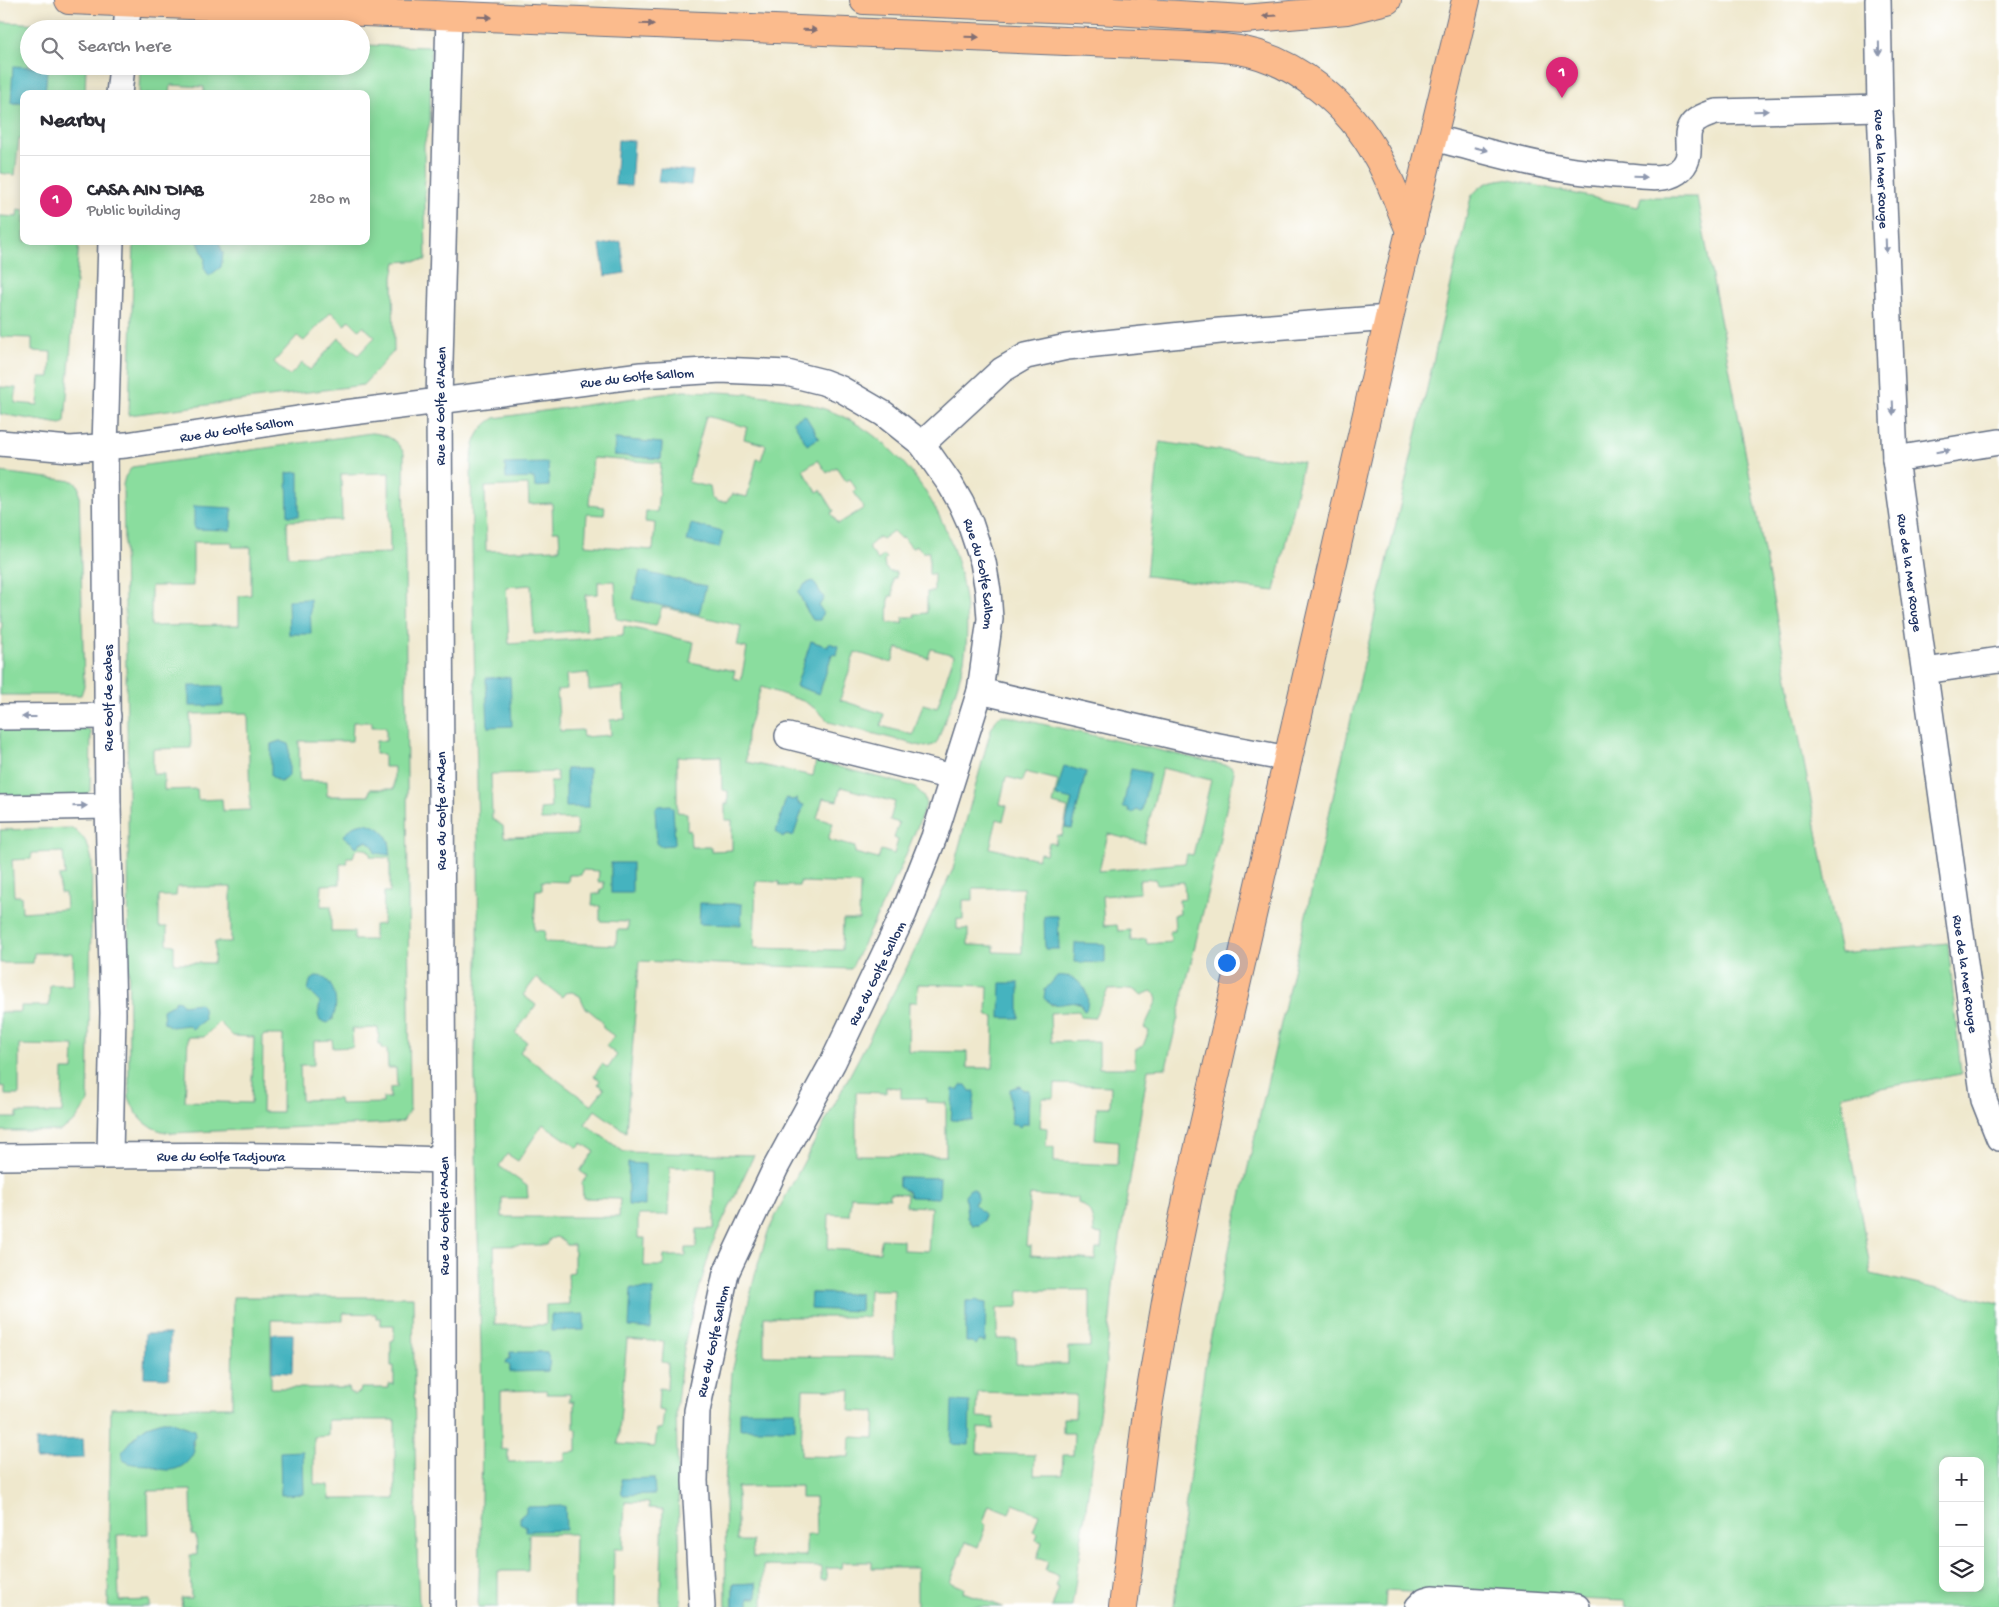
<!DOCTYPE html>
<meta charset="utf-8">
<style>
:root{--surface:#fff;--page:#f7f7f7;--text:#2b2b33;--muted:#7c7c81;--line:#e1e1e2;--accent:#db2777}
body{margin:0;font-family:"Gochi Hand",sans-serif;background:var(--page);color:var(--text)}
.controls{position:absolute;right:15px;bottom:15px;display:grid;overflow:hidden;border-radius:10px;box-shadow:0 2px 12px #0003}
.controls button{width:45px;height:45px;display:grid;place-items:center;padding:0;border:0;border-bottom:1px solid var(--line);background:var(--surface);color:var(--text);font:25px sans-serif}
.you{position:absolute;left:1226px;top:962px;width:18px;height:18px;margin:-12px;border:4px solid #fff;border-radius:50%;background:#1a73e8;box-shadow:0 0 0 8px #1a73e833}
.badge{display:grid;place-items:center;width:32px;height:32px;border-radius:50%;background:var(--accent);color:#fff;font-size:16px;font-weight:700}
.pin{position:absolute;translate:-50% -41px;filter:drop-shadow(0 1px 2px #0008)}
.pin::after{content:'';position:absolute;top:26px;width:18px;height:15px;background:inherit;clip-path:polygon(0 0,100% 0,50% 100%)}
.list{margin:0;padding:0;list-style:none}
h2{display:flex;justify-content:space-between;align-items:center;height:65px;margin:0;padding:0 20px;font-size:21px}
h2 small{font-size:16px;font-weight:400;color:var(--muted)}
.list li{display:grid;grid-template-columns:32px 1fr auto;gap:15px;align-items:center;box-sizing:border-box;height:90px;padding:0 20px;border-top:1px solid var(--line)}
.list b{display:block;font-size:19px;white-space:nowrap}
.list p{margin:0;font-size:16px;white-space:nowrap;color:var(--muted)}
.list em{font-size:16px;font-style:normal;color:var(--muted)}
.icon{flex:none;width:28px;height:28px;fill:none;stroke:currentColor;stroke-width:2;stroke-linecap:round;stroke-linejoin:round}
.map{position:relative;flex:none;width:1999px;height:1607px;overflow:hidden}
.search{position:absolute;background:var(--surface);box-shadow:0 2px 12px #0003;left:20px;top:20px;width:350px;height:55px;display:flex;align-items:center;gap:12px;box-sizing:border-box;padding:0 18px;border-radius:28px;color:var(--muted);font-size:19px}
.panel{position:absolute;background:var(--surface);box-shadow:0 2px 12px #0003;left:20px;top:90px;width:350px;height:155px;border-radius:10px}
.map>svg:first-child{display:block}
.green{fill:#8add9e;stroke:#52867e;fill-rule:evenodd}
.water{fill:#44b3bf;stroke:#30718e}
.lines{fill:none;stroke-linecap:round;stroke-linejoin:round}
.minor-casing{stroke:#657085;stroke-width:28}
.major-casing{stroke:#657085;stroke-width:30}
.minor{stroke:#fff;stroke-width:25}
.major{stroke:#fbbb8d;stroke-width:28}
.oneway{fill:#806e73}
.oneway2{fill:#8d97ae}
.labels{text-anchor:middle;stroke-width:4.5;stroke-linejoin:round;paint-order:stroke}
.street-label{font-size:14px;fill:#1b2f5e;stroke:#fff}
</style>
<div class="map">
<svg width="1999" height="1607" viewBox="0 0 1999 1607">
<rect width="100%" height="100%" fill="#fff"/>
<filter id="ink" filterUnits="userSpaceOnUse"><feTurbulence type="fractalNoise" baseFrequency=".02" numOctaves="2"/><feDisplacementMap in="SourceGraphic" scale="10" xChannelSelector="R" yChannelSelector="G"/><feConvolveMatrix kernelMatrix="1 2 1 2 8 2 1 2 1" color-interpolation-filters="sRGB"/></filter>
<filter id="wash" filterUnits="userSpaceOnUse"><feTurbulence type="fractalNoise" baseFrequency=".0096" numOctaves="4" result="noise"/><feDisplacementMap in="SourceGraphic" scale="20" xChannelSelector="R" yChannelSelector="G"/><feGaussianBlur stdDeviation="1.12" result="paint"/><feColorMatrix in="noise" values="0 0 0 0 0 0 0 0 0 0 0 0 0 0 0 0 0 1.4 0 .05"/><feComposite in="paint" operator="in"/></filter>
<g filter="url(#wash)">
<rect width="100%" height="100%" fill="#efe8cd"/>
<g class="green">
<polygon points="0,22 88,26 88,29 29,29 29,66 86,66 85,94 45,94 47,68 11,103 24,103 24,138 19,138 15,175 0,173"/>
<path d="M361 45 431 47 430 122 424 145 426 260 396 262 393 277 394 351 363 385 129 415 134 241H199L205 259 223 253 218 241H366V94H204V87L171 85 170 94H139L140 66H361ZM331 312 345 325 349 320 359 330 363 326 375 337 358 355 339 338 310 370 302 363 289 376 274 362 297 336 304 341Z"/>
<path d="M1505 179 1638 207 1641 197H1697L1840 953 1948 943 1961 1074 1841 1095 1871 1274 1999 1303V1607H1625L1624 1601 1385 1591 1384 1607H1174L1179 1553 1205 1365 1225 1267 1471 197C1481 184 1488 181 1505 179ZM1943 1461H1980V1588H1943Z"/>
<polygon points="18,209 24,210 24,241 79,241 65,422 61,424 0,414 0,387 16,388 15,403 38,405 40,377 50,377 51,352 32,351 32,338 0,337 0,216 17,217"/>
<path d="M683 391C732 392 789 394 835 413 921 449 974 556 966 646 963 678 948 710 938 740L934 745 925 747 829 722 816 709 803 701 761 687 747 733 746 762 813 776 816 761 912 786C920 791 924 795 926 805L900 869 851 969 639 961 626 1132 595 1110 585 1124 624 1152 754 1155 712 1244 686 1336 680 1376 676 1412 681 1607H660L663 1509 649 1508V1503L625 1502 623 1549H614L613 1607H574L575 1534H529L528 1571H498V1607H478C481 1521 483 1435 481 1348 479 1262 476 1176 475 1089 474 1047 477 1005 478 963 480 796 472 629 471 462 473 444 477 428 495 418ZM706 416 747 427 744 439 766 445 761 460 757 459 747 497 733 494 726 502H719L712 498 710 487 688 482ZM615 439 662 443 661 459 614 455ZM593 458 661 463 657 512 646 511 645 522 655 523 653 550 585 545 587 514 604 515 605 507 589 505ZM818 460 827 473 836 467 846 481 850 479 856 489 854 492 864 508 838 524 831 513 834 511 821 490 817 492 803 470ZM528 485 529 504 552 503 553 531H559L560 549 486 551 485 487ZM893 531 901 539 903 537 912 548 916 545 923 552H929V574H934V592H927V613L915 614V617H903V623H888L889 596H893V578H896V572H890L885 568 884 561 887 558 884 555 878 560 868 547 879 537 882 539ZM615 581 617 619 656 626 662 607 741 626 737 646 747 648 741 680 733 678 735 671 690 662 694 642 624 626 623 636 509 644 506 587 531 585 534 634 587 630 585 595 598 594V582ZM811 641 828 647 829 643 838 647 832 653 819 694ZM897 648 928 658 931 649 954 655 937 708 923 704 913 735 881 726 884 714 840 700 855 652 892 663ZM588 673 589 690 623 687 625 719 610 720 611 735 583 737 582 730 560 731 557 690 567 689 566 675ZM721 756 722 790 728 791V804H725V820H732V850L711 851V847H691L690 830H687V813L677 812V757ZM557 772V782H550L551 808 540 809 541 820 576 819 577 835 504 837 503 826 492 819 491 774ZM841 787 895 802 890 820 899 823 894 838 898 840 894 854 881 850 878 859 855 853V847L828 840 833 823 817 818 823 798 837 801ZM787 798 803 805 793 837 787 835 783 837 781 834ZM582 870 599 871 598 882H604V888L601 889 600 894H593L592 906H600V921L628 922V930H617L616 945 544 942 545 931 534 930 536 890H542V881L568 882 569 875H581ZM756 881 779 882 780 886H799L800 882 860 884 859 920H843L842 950 754 948ZM536 978 562 997 565 993 572 992 580 996 585 1007 602 1021 603 1028 614 1036 606 1046 617 1055 608 1068 602 1064 594 1076 600 1080 598 1084 604 1089 591 1105 520 1052 527 1042 515 1033 536 1005 523 995ZM543 1124 578 1148 582 1143 594 1151 580 1171 587 1176 582 1183 583 1198 620 1199 619 1217H502V1198H528L527 1186 499 1166 507 1154 518 1161ZM670 1167 715 1168 714 1229H697L696 1248H686V1256H664L663 1266H644L645 1238H638V1215H668ZM556 1237 563 1240 566 1245H574V1272L568 1273 569 1304 546 1305V1325H495L494 1246 547 1245 550 1239ZM627 1339 664 1342 662 1362 668 1363 667 1389 659 1388 658 1410 664 1411 662 1429H657L655 1447 618 1444ZM547 1352 548 1371H510V1353ZM546 1390 547 1394H570V1401H574V1429L577 1430V1452L565 1453V1461L508 1462V1450L501 1449V1391Z"/>
<path d="M371 433C387 434 396 439 404 453L410 1110 403 1121 396 1123 172 1133C148 1130 137 1119 129 1097L128 787 123 485 125 477 132 467ZM389 473 390 553 288 556 287 521 342 520 341 474ZM193 542H232V547H251V595L239 596V625L151 626V586H193ZM248 713 250 810 223 811 222 799 198 800 197 789 164 790V774H153V749L191 748 190 714ZM353 722H372V727H386V741H376L375 754H384V767H394V789H370L369 796H327V781H299V741H352ZM280 741 286 744 282 782C278 782 275 780 273 776L271 744ZM344 836 389 841 390 855 375 850C372 840 363 839 356 847ZM360 848 368 850 371 857 390 858V892H384L383 924 374 925V940H354V932H331V906H321L322 885 340 884V864H347V857H353L355 851ZM177 887H231V942H215L214 963H174V945L167 944V927H159V896H176ZM330 984 335 1001 333 1020 319 1012 320 1002 311 993ZM219 1022 233 1036 254 1037 251 1103 185 1101 188 1037H204ZM378 1028 379 1045H382V1049H387L388 1068H396L397 1087 390 1088V1098H383V1103L340 1104 339 1099 301 1100 300 1065H314V1041L332 1040 333 1048 353 1047 352 1029ZM263 1035H283L282 1112H262Z"/>
<polygon points="1160,442 1303,462 1275,591 1146,576"/>
<polygon points="0,472 73,481 79,486 84,686 81,695 0,695 2,622 0,622"/>
<path d="M1002 715 1225 765 1231 767 1234 772 1215 861 1166 1068 1148 1069 1114 1276 1105 1372 1072 1607H1052L1059 1588 1055 1586 1059 1576 1045 1570 1048 1562 1037 1558 1042 1542 1036 1540 1038 1533 1033 1531 1039 1514 1013 1504 1009 1513 989 1505 983 1523 986 1525 978 1547 966 1542 950 1582 964 1588 963 1592 1003 1607H917V1568H872V1562H842L841 1568H826V1580H821V1567L763 1566V1607H749L748 1598H757L756 1583 733 1584V1607H726L725 1484 732 1372 756 1271 768 1232 780 1207 907 967 953 869 991 729 998 717ZM1162 768 1211 780 1193 855 1187 854 1185 863 1099 871 1108 834 1144 843ZM1025 772 1058 780 1053 804 1068 808 1062 836 1057 835 1055 844 1049 842 1046 854 1040 853 1038 859 990 848 997 819 1003 821 1007 806 1000 804 1006 777 1023 781ZM1086 772 1072 829 1065 827 1072 800ZM1155 879 1157 884 1184 882 1185 899 1179 900 1180 914 1174 915 1175 931H1170L1171 942 1147 944 1146 939 1131 941 1130 930 1118 931 1117 925 1104 926 1102 896 1140 893 1139 880ZM973 888H1023L1022 953 994 952V946L968 945V929H957V919L963 920V900H973ZM1068 976 1077 981 1084 1011 1080 1003 1070 1002 1051 1005 1045 990ZM918 984 988 986 987 1016 994 1017 993 1068H967V1052L908 1051 909 1002H917ZM1132 989 1142 995 1151 991 1155 994 1157 1000 1144 1028 1149 1031 1143 1046 1135 1050V1068H1099V1041L1051 1042 1050 1013 1079 1011 1080 1017 1094 1018 1108 990ZM1055 1084 1111 1086 1110 1107H1097L1095 1139 1118 1141 1117 1165 1054 1162V1147H1046L1047 1128 1040 1127 1042 1098H1054ZM1020 1086 1023 1090H1028V1124H1016L1011 1089ZM886 1087 901 1088V1098H926V1102L946 1103V1156L856 1155V1092L886 1093ZM899 1177 939 1178V1198L909 1194 904 1188 899 1187ZM890 1193 907 1194 906 1206 931 1207 928 1251 903 1250V1240L881 1239 880 1252 828 1249 829 1214 849 1215 851 1196 890 1198ZM965 1195 977 1200 974 1204 978 1209V1225H972L969 1222ZM1030 1195 1078 1198V1203C1091 1207 1094 1220 1094 1233L1102 1234 1101 1249H1096L1095 1260 1031 1255V1246H1026ZM869 1290H894V1357L764 1356V1317H868ZM1019 1290H1090V1347H1068V1364H1016V1339H997V1308L1018 1307ZM811 1293 860 1294V1310L811 1309ZM967 1301 985 1303 984 1342 978 1341 976 1345 972 1342ZM803 1389 851 1390 850 1411 875 1412 874 1438 850 1437 849 1457 801 1456ZM978 1392 1076 1395 1075 1418H1063V1433H1074L1073 1455H1063L1062 1475H1034L1035 1455 977 1453 978 1428 994 1429V1418L977 1417ZM801 1486V1498H815L816 1535H806V1556L753 1557 752 1541H737V1487Z"/>
<polygon points="0,727 84,727 91,731 90,791 83,797 0,798"/>
<path d="M72 828C85 836 89 846 92 861L88 1102 75 1121 60 1131H0V1118H17V1113H62L63 1070H73L74 1046 19 1045V1095H5V1087L0 1086V1012H21V1006H49L50 985H73V953H34L33 963H0V830ZM63 852 65 875 59 876 60 893H65L66 909 22 912 21 896H14L12 860 31 859 32 853Z"/>
<path d="M233 1297H413L416 1517 419 1607H182L181 1598H191L190 1555H197L196 1536 192 1535 191 1490 148 1491 149 1534 117 1535 119 1601 150 1600V1607H108L111 1408 232 1407ZM343 1313 376 1314V1318H381V1325H394V1340L391 1341V1366H394V1384H388V1388H361L360 1392 355 1395 350 1392 349 1388H271V1320L343 1321ZM328 1420H395V1499H330L329 1485 314 1484V1437L328 1436ZM163 1421 190 1428 194 1445 192 1456 159 1469 150 1465 128 1446 135 1436 147 1426Z"/>
</g>
<g class="water">
<polygon points="13,66 47,68 45,94 24,94 24,103 11,103"/>
<polygon points="618,140 634,141 631,186 615,185"/>
<polygon points="660,168 693,171 691,185 658,182"/>
<polygon points="218,241 223,253 221,267 209,276 204,268 205,259 198,242"/>
<polygon points="621,241 625,273 605,276 600,245"/>
<polygon points="805,415 819,438 807,445 793,421"/>
<polygon points="615,439 662,443 661,459 614,455"/>
<polygon points="548,463 549,486 535,487 534,478 506,479 505,464"/>
<polygon points="299,472 299,516 288,516 287,473"/>
<polygon points="194,506 232,508 231,530 194,529"/>
<polygon points="691,524 723,532 719,548 687,541"/>
<polygon points="640,571 706,586 699,614 633,599"/>
<path d="M813 581 824 598 819 606 823 612 820 620H813C806 611 803 601 798 592L805 584Z"/>
<polygon points="310,599 311,634 289,634 288,600"/>
<polygon points="811,641 828,647 829,643 838,646 836,655 832,654 819,694 796,686"/>
<polygon points="510,677 512,726 488,727 486,678"/>
<rect x="189" y="686" width="34" height="20"/>
<polygon points="280,741 289,744 289,776 280,782 271,776 271,744"/>
<polygon points="1064,766 1086,772 1072,829 1065,827 1072,800 1056,796"/>
<rect x="566" y="769" width="23" height="38"/>
<polygon points="1131,769 1150,773 1142,811 1137,810 1132,813 1129,812 1128,808 1123,807"/>
<polygon points="786,798 792,800 797,799 798,803 804,805 793,837 787,835 783,837 776,832"/>
<polygon points="670,805 673,808 675,843 673,845 659,846 657,843 655,809 658,806"/>
<path d="M363 823C381 825 392 837 390 855L375 853 374 847 367 841 361 842 357 847 343 836 355 825Z"/>
<rect x="611" y="863" width="21" height="30"/>
<polygon points="700,903 742,904 741,925 699,924"/>
<polygon points="1044,916 1058,916 1059,949 1045,949"/>
<polygon points="1075,943 1105,944 1105,963 1074,962"/>
<path d="M317 976C336 976 342 1014 328 1023L320 1021 318 1015 320 1002 308 990 310 981Z"/>
<path d="M1057 976C1077 973 1093 992 1086 1010L1084 1011 1080 1003C1066 1000 1054 1011 1044 998L1045 990Z"/>
<polygon points="1001,983 1019,983 1019,1018 1000,1018"/>
<polygon points="176,1000 180,1001 182,1005 199,1003 203,1007 204,1020 192,1029 188,1025 172,1027 164,1023 163,1010 172,1005"/>
<polygon points="961,1085 966,1085 970,1091 975,1091 972,1121 951,1120 953,1089 958,1090"/>
<polygon points="1020,1086 1023,1090 1029,1090 1028,1124 1022,1124 1020,1127 1016,1124 1011,1124 1010,1089"/>
<polygon points="628,1163 645,1164 645,1206 628,1205"/>
<polygon points="899,1177 940,1178 939,1198 910,1197 908,1191 899,1187"/>
<polygon points="970,1189 974,1189 977,1193 978,1198 974,1204 984,1214 983,1221 978,1225 972,1225 967,1218 965,1195"/>
<polygon points="631,1288 653,1289 651,1329 629,1327"/>
<polygon points="811,1293 860,1294 860,1311 810,1309"/>
<polygon points="976,1299 980,1302 986,1303 985,1342 979,1341 975,1345 972,1342 966,1342 966,1301 973,1301"/>
<polygon points="584,1314 584,1330 551,1331 551,1315"/>
<polygon points="145,1334 170,1334 169,1378 144,1377"/>
<polygon points="272,1334 293,1334 292,1373 272,1372"/>
<polygon points="510,1352 547,1352 550,1361 548,1371 510,1372 510,1366 506,1363 507,1360 511,1358"/>
<polygon points="952,1401 970,1402 969,1445 951,1444"/>
<rect x="740" y="1411" width="55" height="18"/>
<path d="M163 1421H170L194 1430 195 1435 192 1442 194 1451C189 1465 175 1473 160 1469 156 1468 153 1465 149 1465 138 1464 131 1466 122 1459V1452L140 1431 147 1426Z"/>
<polygon points="83,1439 84,1458 36,1460 36,1441"/>
<polygon points="303,1451 304,1494 281,1495 280,1452"/>
<polygon points="654,1478 655,1494 622,1495 621,1479"/>
<polygon points="565,1506 566,1530 526,1531 526,1526 520,1523 520,1517 526,1512 526,1507"/>
<polygon points="756,1583 757,1598 749,1598 749,1607 733,1607 733,1584"/>
</g>
</g>
<g filter="url(#ink)">
<g class="lines">
<g class="minor-casing">
<g id="minor">
<path id="s1" d="M1878 0 1880 108 1895 459 1984 1100 1999 1138"/>
<polyline points="126,29 129,0"/>
<polyline points="119,94 122,66"/>
<path d="M1433 138C1476 148 1520 162 1563 169 1585 173 1607 174 1628 176 1643 177 1664 181 1677 172 1705 151 1665 126 1716 112L1880 108"/>
<path id="s2" d="M0 443 70 449 126 445 298 419 641 375 721 370 787 373 823 382 841 389 884 414 922 444 950 484 961 503 970 523 983 562 988 591 990 619 980 691 934 837 904 913 833 1062 776 1167 726 1273 697 1411 695 1481 702 1607"/>
<polyline points="922,444 1002,370 1026,356 1067,347 1220,331 1389,318"/>
<polyline points="1895,459 1999,442"/>
<polyline points="1925,671 1999,660"/>
<polyline points="980,691 1208,744 1289,759"/>
<polyline points="0,717 108,716"/>
<polyline points="788,736 952,777"/>
<polyline points="0,808 108,806"/>
<polyline points="110,1155 113,1013 108,806 105,447 111,241"/>
<path id="s3" d="M0 1157C148 1155 295 1154 443 1160"/>
<path id="s4" d="M443 1607V1160L439 401 449 15"/>
<polyline points="1418,1607 1425,1600 1432,1598 1577,1607"/>
</g>
</g>
<g class="major-casing">
<g id="major">
<path d="M69 0 1189 46C1205 47 1223 47 1239 50 1296 60 1350 106 1377 156 1391 180 1400 208 1411 233"/>
<polyline points="864,0 1098,10 1244,19 1347,10 1387,0"/>
<polyline points="1123,1607 1147,1413 1166,1302 1189,1190 1389,318 1466,0"/>
</g>
</g>
<use href="#minor" class="minor"/>
<use href="#major" class="major"/>
</g>
<defs><path id="oneway-solid" d="M-6-.8H1V-3.2L6.5 0L1 3.2V.8H-6Z" transform="scale(1.25)"/></defs>
<g class="oneway">
<use href="#oneway-solid" transform="translate(1270 16) rotate(176)"/>
<use href="#oneway-solid" transform="translate(485 17) rotate(2)"/>
<use href="#oneway-solid" transform="translate(647 24) rotate(2)"/>
<use href="#oneway-solid" transform="translate(810 30) rotate(2)"/>
<use href="#oneway-solid" transform="translate(972 37) rotate(2)"/>
</g>
<g class="oneway2">
<use href="#oneway-solid" transform="translate(1879 49) rotate(89)"/>
<use href="#oneway-solid" transform="translate(1761 111) rotate(-1)"/>
<use href="#oneway-solid" transform="translate(1481 149) rotate(14)"/>
<use href="#oneway-solid" transform="translate(1640 177) rotate(2)"/>
<use href="#oneway-solid" transform="translate(1886 246) rotate(88)"/>
<use href="#oneway-solid" transform="translate(1893 408) rotate(88)"/>
<use href="#oneway-solid" transform="translate(1943 451) rotate(-9)"/>
<use href="#oneway-solid" transform="translate(29 717) rotate(180)"/>
<use href="#oneway-solid" transform="translate(80 806) rotate(-1)"/>
</g>
</g>
<g class="labels">
<g class="street-label">
<text dy="5" stroke="none"><textPath href="#s1" startOffset="169">Rue de la Mer Rouge</textPath></text>
<text dy="5" stroke="none"><textPath href="#s2" startOffset="642">Rue du Golfe Sallom</textPath></text>
<text dy="5" stroke="none"><textPath href="#s4" startOffset="1201">Rue du Golfe d'Aden</textPath></text>
<text dy="5" stroke="none"><textPath href="#s2" startOffset="238">Rue du Golfe Sallom</textPath></text>
<text dy="5" stroke="none"><textPath href="#s1" startOffset="574">Rue de la Mer Rouge</textPath></text>
<text dy="5" stroke="none"><textPath href="#s2" startOffset="1092">Rue du Golfe Sallom</textPath></text>
<text transform="translate(107 698) rotate(-90)" y="5">Rue Golf de Gabes</text>
<text transform="translate(440 811) rotate(-90)" y="5">Rue du Golfe d'Aden</text>
<text transform="translate(876 973) rotate(-64)" y="5">Rue du Golfe Sallom</text>
<text dy="5" stroke="none"><textPath href="#s1" startOffset="979">Rue de la Mer Rouge</textPath></text>
<text dy="5" stroke="none"><textPath href="#s3" startOffset="221">Rue du Golfe Tadjoura</textPath></text>
<text transform="translate(443 1216) rotate(-90)" y="5">Rue du Golfe d'Aden</text>
<text transform="translate(712 1341) rotate(-78)" y="5">Rue du Golfe Sallom</text>
</g>
</g>
</svg>
<div class="controls">
<button>+</button>
<button>−</button>
<button><svg class="icon" aria-label="layers" viewBox="0 0 24 24"><path d="M12 4l9 5-9 5-9-5zM3 14l9 5 9-5"/></svg></button>
</div>
<div class="you"></div>
<div class="pin badge" style="left:1562px;top:98px">1</div>
<div class="search"><svg class="icon" aria-label="search" viewBox="0 0 24 24"><circle cx="10" cy="10" r="6"/><path d="M15 15l6 6"/></svg>Search here</div>
<section class="panel">
<h2>Nearby<small></small></h2>
<ul class="list">
<li><span class="badge">1</span><div><b>CASA AIN DIAB</b><p>Public building</p></div><em>280 m</em></li>
</ul>
</section>
</div>
